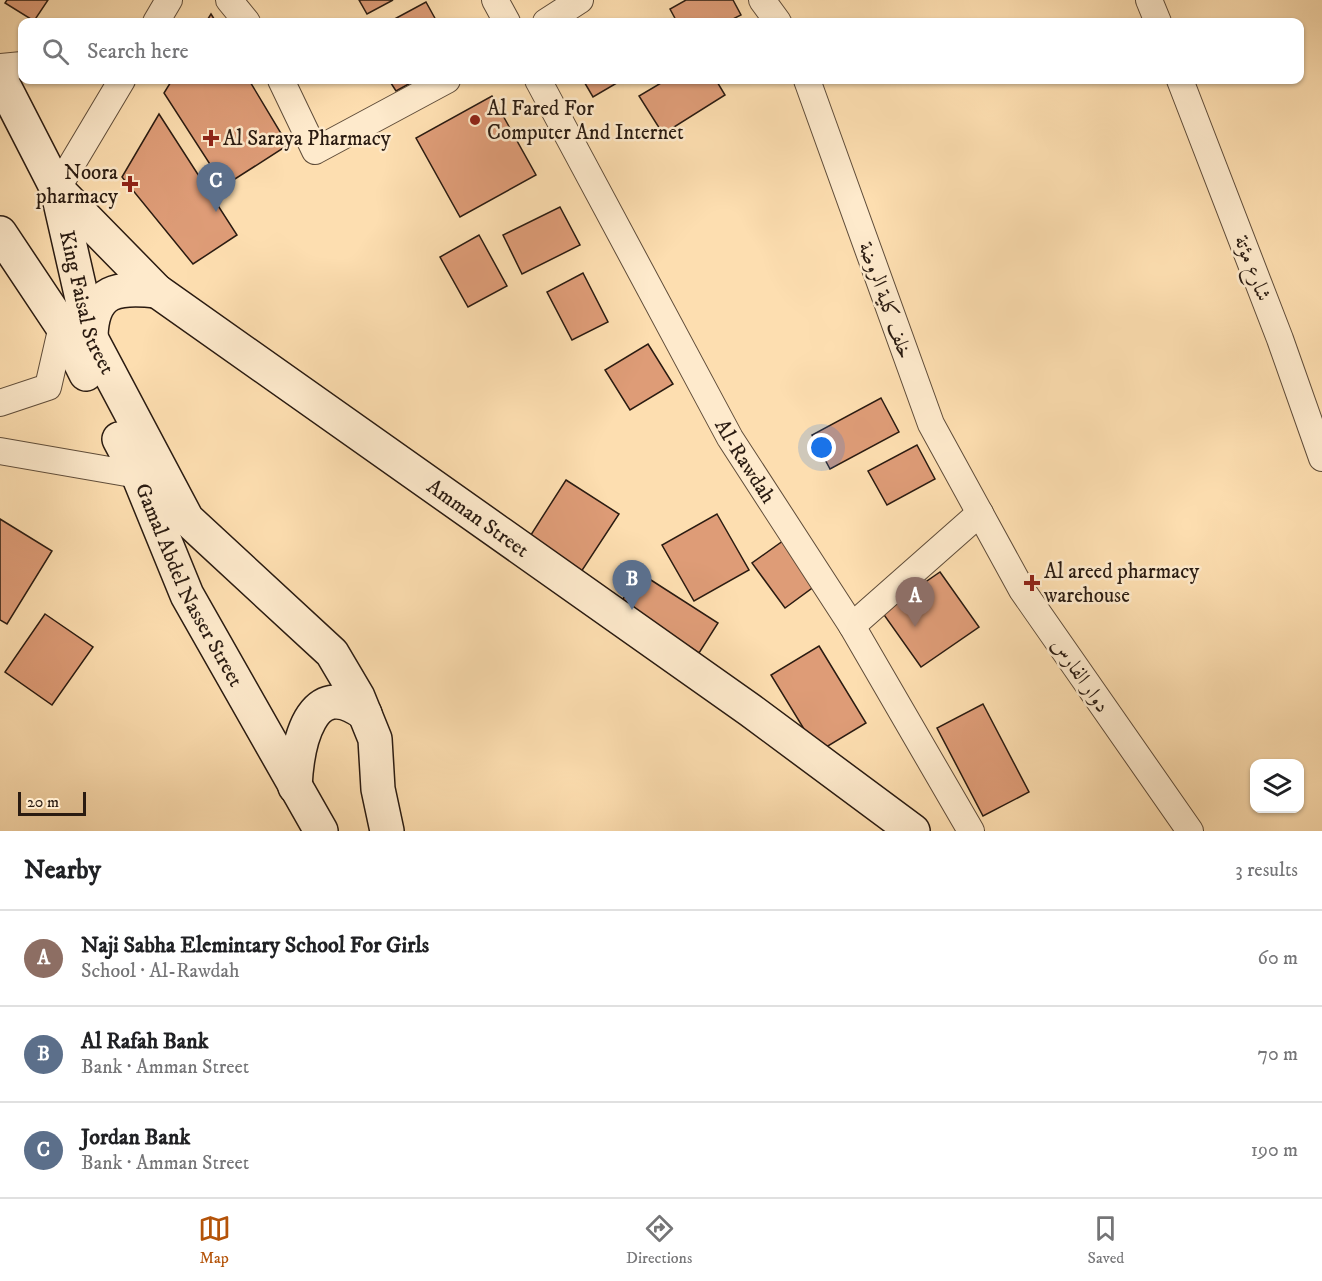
<!DOCTYPE html>
<meta charset="utf-8">
<style>
:root{--surface:#fff;--page:#f6f6f6;--text:#202124;--muted:#757577;--line:#e0e0e0;--accent:#b45309}
body{margin:0;font-family:"IM FELL DW Pica",Amiri,serif;background:var(--page);color:var(--text)}
.controls{position:absolute;right:18px;bottom:18px;display:grid;overflow:hidden;border-radius:12px;box-shadow:0 2px 4px #0004}
.controls button{width:54px;height:54px;display:grid;place-items:center;padding:0;border:0;border-bottom:2px solid var(--line);background:var(--surface);color:var(--text);font:30px sans-serif}
.scale{position:absolute;left:18px;bottom:15px;width:68px;box-sizing:border-box;padding-left:6px;border:3px solid #2a1b11;border-top:0;font-size:16px;line-height:21px;white-space:nowrap;color:#2a1b11;-webkit-text-stroke:4px #feeacc;paint-order:stroke}
.you{position:absolute;left:822px;top:448px;width:21px;height:21px;margin:-15px;border:4px solid #fff;border-radius:50%;background:#1a73e8;box-shadow:0 0 0 9px #1a73e833}
.badge{display:grid;place-items:center;width:39px;height:39px;border-radius:50%;background:var(--accent);color:#fff;font-size:20px;font-weight:700}
.pin{position:absolute;translate:-50% -50px;filter:drop-shadow(0 2px 3px #0008)}
.pin::after{content:'';position:absolute;top:32px;width:21px;height:18px;background:inherit;clip-path:polygon(0 0,100% 0,50% 100%)}
.list{margin:0;padding:0;list-style:none}
h2{display:flex;justify-content:space-between;align-items:center;height:78px;margin:0;padding:0 24px;font-size:26px}
h2 small{font-size:20px;font-weight:400;color:var(--muted)}
.list li{display:grid;grid-template-columns:39px 1fr auto;gap:18px;align-items:center;box-sizing:border-box;height:96px;padding:0 24px;border-top:2px solid var(--line)}
.list b{display:block;font-size:22px;white-space:nowrap}
.list p{margin:0;font-size:20px;white-space:nowrap;color:var(--muted)}
.list em{font-size:20px;font-style:normal;color:var(--muted)}
.icon{flex:none;width:33px;height:33px;fill:none;stroke:currentColor;stroke-width:2;stroke-linecap:round;stroke-linejoin:round}
.map{position:relative;flex:none;width:1322px;height:831px;overflow:hidden}
.search{position:absolute;background:var(--surface);box-shadow:0 2px 4px #0004;left:18px;right:18px;top:18px;height:66px;display:flex;align-items:center;gap:15px;box-sizing:border-box;padding:0 21px;border-radius:12px;color:var(--muted);font-size:22px}
.sheet{height:366px;background:var(--surface)}
nav{display:flex;justify-content:space-around;align-items:center;box-sizing:border-box;height:84px;border-top:2px solid var(--line);background:var(--surface);font-size:16px;color:var(--muted)}
nav a{display:grid;justify-items:center;gap:3px}
nav .on{color:var(--accent)}
.map>svg:first-child{display:block}
.building{fill:#de9c77;stroke:#2a1b11;stroke-width:1.5}
.lines{fill:none;stroke-linecap:round;stroke-linejoin:round}
.street-casing{stroke:#5f4c39;stroke-width:28}
.secondary-casing{stroke:#2a1b11;stroke-width:36}
.street{stroke:#feeacc;stroke-width:26}
.secondary{stroke:#feeacc;stroke-width:33}
.poi-dot{fill:#8f2418;stroke:#feeacc;stroke-width:2}
.labels{text-anchor:middle;stroke-width:5;stroke-linejoin:round;paint-order:stroke}
.poi-label{font-size:21px;fill:#2a1b11;stroke:#feeacc;text-anchor:start}
.street-label{font-size:21px;fill:#2a1b11;stroke:#feeacc}
</style>
<div class="map">
<svg width="1322" height="831" viewBox="0 0 1322 831">
<rect width="100%" height="100%" fill="#fddeb0"/>
<filter id="stains"><feTurbulence type="fractalNoise" baseFrequency=".00333" numOctaves="4"/><feColorMatrix values="0 0 0 0 .2 0 0 0 0 .09 0 0 0 0 .02 0 0 0 .5 -.17"/></filter>
<radialGradient id="worn" r=".72"><stop offset=".6" stop-color="#630" stop-opacity="0"/><stop offset="1" stop-color="#630" stop-opacity=".3"/></radialGradient>
<g class="building">
<polygon points="7,0 48,0 34,21 5,3"/>
<polygon points="359,0 393,0 367,14"/>
<polygon points="686,0 733,0 741,15 727,22 677,22 670,9"/>
<polygon points="426,2 437,22 389,22"/>
<polygon points="211,14 216,22 206,22"/>
<polygon points="172,80 249,80 288,145 224,186 164,93"/>
<polygon points="389,80 416,80 396,91"/>
<polygon points="583,80 622,80 593,97"/>
<polygon points="666,80 716,80 725,95 663,134 639,96"/>
<polygon points="492,96 536,175 460,217 416,138"/>
<polygon points="159,114 237,235 193,264 122,177"/>
<polygon points="560,207 580,245 522,274 503,235"/>
<polygon points="479,235 507,286 468,307 440,257"/>
<polygon points="583,273 608,322 572,340 547,292"/>
<polygon points="648,344 673,384 630,410 605,370"/>
<polygon points="881,398 899,432 830,469 812,435"/>
<polygon points="917,445 935,479 887,505 868,471"/>
<polygon points="566,480 619,514 579,575 527,541"/>
<polygon points="717,514 749,570 694,601 662,545"/>
<polygon points="0,519 52,551 7,624 0,620"/>
<polygon points="787,538 819,583 785,608 752,563"/>
<polygon points="940,572 979,627 921,667 882,612"/>
<polygon points="640,573 718,623 699,653 621,602"/>
<polygon points="45,614 93,647 52,705 5,672"/>
<polygon points="819,646 866,723 818,752 771,675"/>
<polygon points="983,704 1029,792 983,816 937,728"/>
</g>
<g class="lines">
<g class="street-casing">
<g id="street">
<polyline points="229,0 247,22"/>
<polyline points="495,0 507,22"/>
<polyline points="762,0 778,22"/>
<polyline points="1149,0 1158,22"/>
<polyline points="156,22 169,0"/>
<polyline points="546,22 580,0"/>
<polyline points="0,67 22,65"/>
<polyline points="281,80 315,151 447,80"/>
<path id="s1" d="M538 80 730 438 852 626 971 831"/>
<polyline points="807,80 931,424 1022,590 1190,831"/>
<polyline points="1180,80 1280,339 1322,458"/>
<polyline points="57,189 122,80"/>
<polyline points="0,403 48,387 62,326"/>
<polyline points="0,451 138,475"/>
<polyline points="852,626 980,513"/>
</g>
</g>
<g class="secondary-casing">
<g id="secondary">
<path id="s2" d="M0 78 57 189 91 338 187 519 332 653 358 697 375 739 378 789 387 831"/>
<path id="s3" d="M57 189 157 291 750 710 913 831"/>
<polyline points="0,233 62,326 86,374"/>
<path d="M91 335C93 289 118 287 157 291"/>
<path id="s4" d="M119 439 138 475 187 595 321 831"/>
<path d="M295 787C297 746 310 673 365 714"/>
</g>
</g>
<use href="#street" class="street"/>
<use href="#secondary" class="secondary"/>
</g>
<g class="poi-dot">
<circle cx="475" cy="120" r="6"/>
<path d="M208 129h6v6h6v6h-6v6h-6v-6h-6v-6h6z"/>
<path d="M127 175h6v6h6v6h-6v6h-6v-6h-6v-6h6z"/>
<path d="M1029 574h6v6h6v6h-6v6h-6v-6h-6v-6h6z"/>
</g>
<g class="labels">
<g class="poi-label">
<text x="487" y="115">Al Fared For<tspan x="487" dy="24">Computer And Internet</tspan></text>
<text x="223" y="145">Al Saraya Pharmacy</text>
<text x="118" y="179" text-anchor="end">Noora<tspan x="118" dy="24">pharmacy</tspan></text>
<text x="1044" y="578">Al areed pharmacy<tspan x="1044" dy="24">warehouse</tspan></text>
</g>
<g class="street-label">
<text transform="translate(1253 268) rotate(69)" y="7">شارع مؤتة</text>
<text dy="7" stroke="none"><textPath href="#s2" startOffset="242">King Faisal Street</textPath></text>
<text transform="translate(886 300) rotate(70)" y="7">خلف كلية الروضة</text>
<text dy="7" stroke="none"><textPath href="#s1" startOffset="434">Al-Rawdah</textPath></text>
<text dy="7" stroke="none"><textPath href="#s3" startOffset="536">Amman Street</textPath></text>
<text dy="7" stroke="none"><textPath href="#s4" startOffset="162">Gamal Abdel Nasser Street</textPath></text>
<text transform="translate(1081 675) rotate(55)" y="7">دوار الفارس</text>
</g>
</g>
<rect width="100%" height="100%" filter="url(#stains)"/>
<rect width="100%" height="100%" fill="url(#worn)"/>
</svg>
<div class="controls">
<button><svg class="icon" aria-label="layers" viewBox="0 0 24 24"><path d="M12 4l9 5-9 5-9-5zM3 14l9 5 9-5"/></svg></button>
</div>
<div class="scale">20 m</div>
<div class="you"></div>
<div class="pin badge" style="left:915px;top:627px;background:#8d6e63">A</div>
<div class="pin badge" style="left:632px;top:610px;background:#5c6f8a">B</div>
<div class="pin badge" style="left:216px;top:212px;background:#5c6f8a">C</div>
<div class="search"><svg class="icon" aria-label="search" viewBox="0 0 24 24"><circle cx="10" cy="10" r="6"/><path d="M15 15l6 6"/></svg>Search here</div>
</div>
<section class="sheet">
<h2>Nearby<small>3 results</small></h2>
<ul class="list">
<li><span class="badge" style="background:#8d6e63">A</span><div><b>Naji Sabha Elemintary School For Girls</b><p>School · Al-Rawdah</p></div><em>60 m</em></li>
<li><span class="badge" style="background:#5c6f8a">B</span><div><b>Al Rafah Bank</b><p>Bank · Amman Street</p></div><em>70 m</em></li>
<li><span class="badge" style="background:#5c6f8a">C</span><div><b>Jordan Bank</b><p>Bank · Amman Street</p></div><em>190 m</em></li>
</ul>
</section>
<nav>
<a class="on"><svg class="icon" aria-label="map" viewBox="0 0 24 24"><path d="M3 6l6-2 6 2 6-2v14l-6 2-6-2-6 2zM9 4v14M15 6v14"/></svg>Map</a>
<a><svg class="icon" aria-label="directions" viewBox="0 0 24 24"><path d="M12 3l9 9-9 9-9-9zM9 14v-3h6M13 9l2 2-2 2"/></svg>Directions</a>
<a><svg class="icon" aria-label="saved" viewBox="0 0 24 24"><path d="M7 4h10v16l-5-4-5 4z"/></svg>Saved</a>
</nav>
